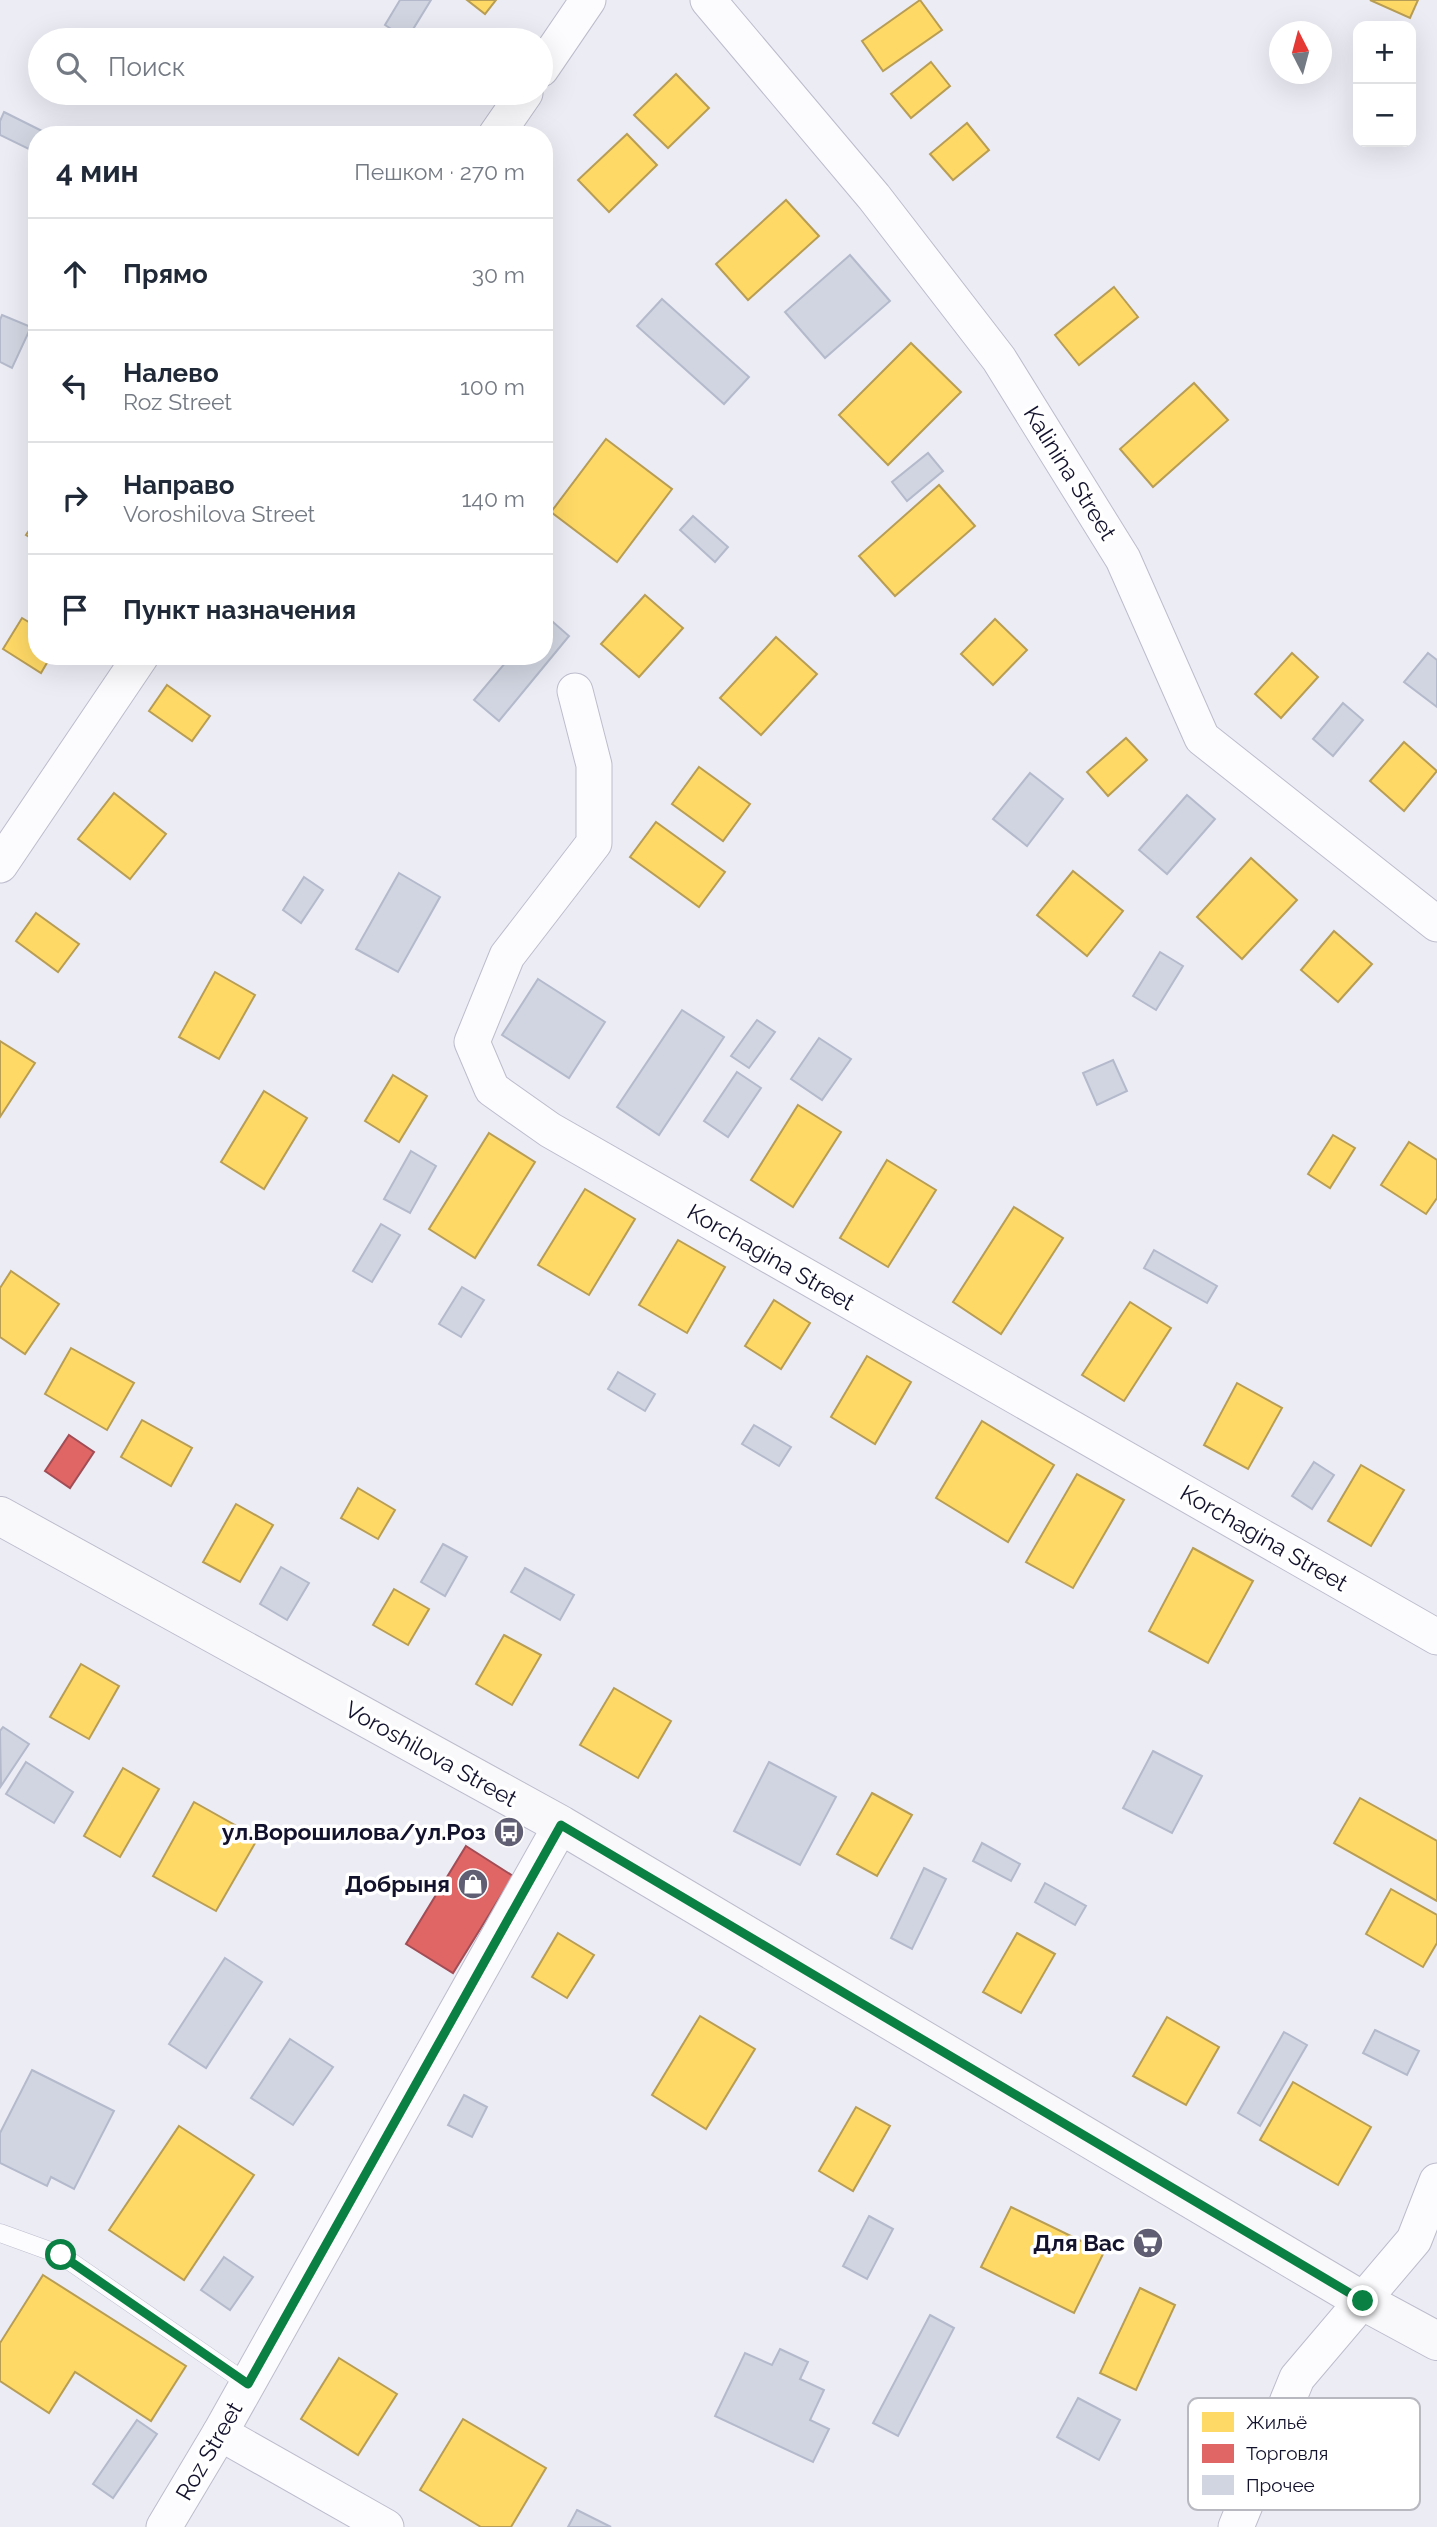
<!DOCTYPE html>
<html lang="ru">
<meta charset="utf-8">
<style>
:root{--surface:#fff;--page:#f6f6f7;--text:#1f2937;--muted:#747a83;--line:#e0e1e3}
body{margin:0;font-family:Raleway,sans-serif;background:var(--page);color:var(--text)}
.controls{position:absolute;right:21px;top:21px;display:grid;overflow:hidden;border-radius:14px;box-shadow:0 7px 28px #0002}
.controls button{width:63px;height:63px;display:grid;place-items:center;padding:0;border:0;border-bottom:2px solid var(--line);background:var(--surface);color:var(--text);font:35px sans-serif}
.compass{position:absolute;left:1269px;top:21px;width:63px;height:63px;border-radius:50%;background:var(--surface);box-shadow:0 7px 28px #0002;rotate:354deg}
.stop{position:absolute;width:21px;height:21px;margin:-16px;border:5px solid #0b8043;border-radius:50%;background:#fff}
.stop.end{background:#0b8043;border-color:#fff;box-shadow:0 2px 7px #0008}
.list{margin:0;padding:0;list-style:none}
h2{display:flex;justify-content:space-between;align-items:center;height:91px;margin:0;padding:0 28px;font-size:30px}
h2 small{font-size:23px;font-weight:400;color:var(--muted)}
.list li{display:grid;grid-template-columns:46px 1fr auto;gap:21px;align-items:center;box-sizing:border-box;height:112px;padding:0 28px;border-top:2px solid var(--line)}
.list b{display:block;font-size:26px;white-space:nowrap}
.list p{margin:0;font-size:23px;white-space:nowrap;color:var(--muted)}
.list em{font-size:23px;font-style:normal;color:var(--muted)}
.icon{flex:none;width:38px;height:38px;fill:none;stroke:currentColor;stroke-width:2;stroke-linecap:round;stroke-linejoin:round}
.map{position:relative;flex:none;width:1437px;height:2527px;overflow:hidden}
.search{position:absolute;background:var(--surface);box-shadow:0 7px 28px #0002;left:28px;top:28px;width:525px;height:77px;display:flex;align-items:center;gap:18px;box-sizing:border-box;padding:0 24px;border-radius:38px;color:var(--muted);font-size:26px}
.panel{position:absolute;background:var(--surface);box-shadow:0 7px 28px #0002;left:28px;top:126px;width:525px;height:539px;border-radius:28px}
.map>svg:first-child{display:block}
.homes{fill:#ffd966;stroke:#b89d55;stroke-width:2}
.shops{fill:#e06666;stroke:#a24d55;stroke-width:2}
.building{fill:#d0d5e1;stroke:#b4bacb;stroke-width:2}
.lines{fill:none;stroke-linecap:round;stroke-linejoin:round}
.lane-casing{stroke:#bcbccd;stroke-width:19}
.street-casing{stroke:#bcbccd;stroke-width:37}
.secondary-casing{stroke:#bcbccd;stroke-width:40}
.lane{stroke:#fcfcfe;stroke-width:18}
.street{stroke:#fcfcfe;stroke-width:35}
.secondary{stroke:#f9f9fb;stroke-width:38}
.route{stroke:#0b8043;stroke-width:9}
.labels{text-anchor:middle;stroke-width:7;stroke-linejoin:round;paint-order:stroke}
.street-label{font-size:23px;fill:#13122d;stroke:#fff}
.poi-label{font-size:23px;font-weight:bold;fill:#13122d;stroke:#fff;text-anchor:end}
.key{fill:#fff;stroke:#b8b8c0;stroke-width:2}
.key-label{font-size:19px;fill:#13122d}
</style>
<div class="map">
<svg width="1437" height="2527" viewBox="0 0 1437 2527">
<rect width="100%" height="100%" fill="#ececf5"/>
<g class="homes">
<polygon points="467,0 496,0 485,14"/>
<polygon points="920,0 942,30 883,71 862,41"/>
<polygon points="1370,0 1418,0 1410,18"/>
<polygon points="931,62 950,86 911,118 891,94"/>
<polygon points="676,74 709,108 668,148 634,115"/>
<polygon points="967,123 989,150 953,180 930,154"/>
<polygon points="627,134 657,165 609,212 578,180"/>
<polygon points="786,200 819,236 748,300 716,264"/>
<polygon points="1114,287 1138,317 1079,365 1055,335"/>
<polygon points="911,343 961,392 888,465 839,415"/>
<polygon points="1194,383 1228,420 1153,487 1120,449"/>
<polygon points="606,439 672,489 617,562 551,512"/>
<polygon points="939,485 975,526 895,596 859,556"/>
<polygon points="37,519 37,542 26,535"/>
<polygon points="645,595 683,628 639,677 601,644"/>
<polygon points="22,618 37,627 37,656 51,656 41,673 3,649"/>
<polygon points="995,619 1027,650 993,685 961,654"/>
<polygon points="776,637 817,674 761,735 720,698"/>
<polygon points="1292,653 1318,677 1281,718 1255,694"/>
<polygon points="167,685 210,716 192,741 149,711"/>
<polygon points="1126,738 1147,760 1108,796 1087,772"/>
<polygon points="1404,742 1437,771 1404,811 1370,781"/>
<polygon points="699,767 750,804 723,841 672,804"/>
<polygon points="114,793 166,834 130,879 78,839"/>
<polygon points="656,822 725,872 699,907 630,857"/>
<polygon points="1251,858 1297,900 1242,959 1197,917"/>
<polygon points="1073,871 1123,911 1087,956 1037,915"/>
<polygon points="36,913 79,944 58,972 16,941"/>
<polygon points="1334,931 1372,964 1338,1002 1301,970"/>
<polygon points="215,972 255,995 219,1059 179,1037"/>
<polygon points="0,1041 35,1063 0,1117"/>
<polygon points="393,1075 427,1096 399,1142 365,1121"/>
<polygon points="264,1091 307,1118 264,1189 221,1162"/>
<polygon points="798,1105 841,1132 793,1207 751,1180"/>
<polygon points="489,1133 535,1162 475,1258 429,1229"/>
<polygon points="1333,1135 1355,1148 1330,1188 1308,1174"/>
<polygon points="1409,1142 1437,1160 1437,1198 1426,1214 1381,1185"/>
<polygon points="887,1160 936,1190 888,1267 840,1238"/>
<polygon points="585,1189 635,1219 589,1295 538,1265"/>
<polygon points="1014,1207 1063,1238 1001,1334 953,1302"/>
<polygon points="678,1240 725,1267 687,1333 639,1305"/>
<polygon points="11,1271 59,1304 25,1354 0,1337 0,1288"/>
<polygon points="774,1300 810,1323 781,1369 745,1346"/>
<polygon points="1130,1302 1171,1328 1124,1401 1082,1375"/>
<polygon points="71,1348 134,1383 107,1430 45,1394"/>
<polygon points="867,1356 911,1382 875,1444 831,1417"/>
<polygon points="1237,1383 1282,1408 1248,1469 1204,1445"/>
<polygon points="142,1420 192,1448 171,1486 121,1457"/>
<polygon points="982,1421 1054,1465 1008,1542 936,1498"/>
<polygon points="1361,1465 1404,1490 1371,1546 1328,1521"/>
<polygon points="1077,1474 1124,1500 1073,1588 1026,1562"/>
<polygon points="358,1488 395,1510 378,1539 341,1518"/>
<polygon points="236,1504 273,1525 240,1582 203,1562"/>
<polygon points="1193,1548 1253,1581 1208,1663 1149,1631"/>
<polygon points="394,1589 429,1609 408,1645 373,1625"/>
<polygon points="504,1635 541,1655 512,1705 476,1684"/>
<polygon points="81,1664 119,1686 89,1739 50,1717"/>
<polygon points="614,1688 671,1721 638,1778 580,1745"/>
<polygon points="123,1768 159,1789 120,1857 84,1836"/>
<polygon points="872,1793 912,1815 877,1876 837,1854"/>
<polygon points="1360,1798 1437,1841 1437,1901 1334,1843"/>
<polygon points="194,1802 258,1838 216,1911 153,1876"/>
<polygon points="1391,1889 1437,1915 1437,1943 1423,1967 1366,1934"/>
<polygon points="558,1933 594,1955 567,1998 532,1977"/>
<polygon points="1017,1933 1055,1954 1021,2013 983,1992"/>
<polygon points="700,2016 755,2049 706,2129 652,2095"/>
<polygon points="1167,2017 1219,2047 1186,2105 1133,2076"/>
<polygon points="1293,2082 1371,2127 1338,2185 1260,2140"/>
<polygon points="856,2107 890,2126 853,2191 819,2171"/>
<polygon points="179,2126 254,2175 184,2280 109,2230"/>
<polygon points="1011,2207 1104,2252 1074,2313 981,2267"/>
<polygon points="43,2275 186,2366 151,2421 75,2372 49,2413 0,2381 0,2343"/>
<polygon points="1140,2288 1175,2305 1136,2390 1100,2373"/>
<polygon points="339,2358 397,2394 358,2455 301,2419"/>
<polygon points="463,2419 546,2468 511,2527 481,2527 420,2490"/>
</g>
<g class="shops">
<polygon points="69,1435 94,1452 70,1488 45,1471"/>
<polygon points="466,1846 513,1876 453,1973 406,1944"/>
</g>
<g class="building">
<polygon points="400,0 431,0 407,39 385,25"/>
<polygon points="4,112 50,135 37,135 37,153 0,135 0,121"/>
<polygon points="850,255 890,301 825,358 785,312"/>
<polygon points="662,299 749,377 724,404 637,326"/>
<polygon points="2,315 31,327 12,368 0,362 0,320"/>
<polygon points="928,453 943,471 907,501 892,482"/>
<polygon points="693,516 728,547 715,562 680,530"/>
<polygon points="545,615 569,636 499,721 474,700 511,656 544,656"/>
<polygon points="1428,653 1437,660 1437,707 1404,682"/>
<polygon points="1343,703 1363,720 1333,756 1313,739"/>
<polygon points="1030,773 1063,799 1027,846 993,819"/>
<polygon points="1187,795 1215,819 1167,874 1139,850"/>
<polygon points="399,873 440,897 398,972 356,949"/>
<polygon points="304,877 323,890 301,923 283,910"/>
<polygon points="1160,952 1183,966 1156,1010 1133,996"/>
<polygon points="538,979 605,1022 569,1078 502,1035"/>
<polygon points="682,1010 724,1037 659,1135 617,1107"/>
<polygon points="757,1020 775,1032 749,1068 731,1056"/>
<polygon points="819,1038 851,1059 822,1100 791,1079"/>
<polygon points="1113,1060 1127,1091 1097,1105 1083,1073"/>
<polygon points="737,1072 761,1088 728,1137 704,1121"/>
<polygon points="411,1151 436,1166 410,1213 384,1199"/>
<polygon points="381,1224 400,1235 372,1282 353,1271"/>
<polygon points="1154,1250 1217,1286 1207,1303 1144,1268"/>
<polygon points="462,1287 484,1300 461,1337 439,1324"/>
<polygon points="618,1372 655,1394 645,1411 608,1389"/>
<polygon points="754,1425 791,1447 779,1466 742,1444"/>
<polygon points="1314,1462 1334,1475 1312,1509 1292,1496"/>
<polygon points="443,1544 467,1557 445,1596 421,1582"/>
<polygon points="281,1567 309,1583 287,1620 260,1604"/>
<polygon points="525,1568 574,1595 560,1620 511,1592"/>
<polygon points="3,1727 29,1744 1,1786 0,1731"/>
<polygon points="1153,1751 1202,1776 1172,1833 1123,1808"/>
<polygon points="26,1762 73,1792 54,1823 6,1794"/>
<polygon points="769,1762 836,1797 800,1865 734,1831"/>
<polygon points="982,1843 1020,1864 1011,1881 973,1861"/>
<polygon points="924,1868 946,1879 912,1949 891,1938"/>
<polygon points="1045,1883 1086,1906 1075,1925 1035,1902"/>
<polygon points="225,1958 262,1982 206,2068 169,2044"/>
<polygon points="1375,2030 1419,2051 1407,2075 1363,2053"/>
<polygon points="1284,2032 1307,2045 1260,2126 1238,2113"/>
<polygon points="290,2039 333,2067 293,2125 251,2098"/>
<polygon points="32,2070 114,2111 74,2189 51,2177 47,2186 0,2163 0,2133"/>
<polygon points="464,2095 487,2107 472,2137 448,2125"/>
<polygon points="869,2216 893,2229 867,2279 843,2266"/>
<polygon points="224,2257 253,2277 230,2310 201,2290"/>
<polygon points="930,2315 954,2328 898,2436 873,2423"/>
<polygon points="780,2349 808,2362 800,2379 824,2390 810,2420 829,2429 813,2462 715,2416 745,2353 772,2365"/>
<polygon points="1078,2398 1120,2420 1099,2460 1057,2437"/>
<polygon points="137,2420 157,2434 113,2498 93,2484"/>
<polygon points="577,2510 611,2527 568,2527"/>
</g>
<g class="lines">
<g class="lane-casing">
<polyline id="lane" points="0,2233 61,2255 248,2384"/>
</g>
<g class="street-casing">
<g id="street">
<polyline points="708,0 874,197 999,359 1123,559 1202,738 1437,924"/>
<polyline points="541,69 588,0"/>
<polyline points="496,135 525,93"/>
<polyline points="575,691 594,765 594,843 507,956 472,1042 492,1089 550,1130 1437,1637"/>
<polyline points="0,865 141,656"/>
<polyline points="220,2433 386,2527"/>
<polyline points="164,2527 220,2433 561,1825"/>
<polyline points="1236,2527 1297,2378 1414,2240 1437,2181"/>
</g>
</g>
<g class="secondary-casing">
<polyline id="secondary" points="0,1516 561,1825 1363,2301 1437,2341"/>
</g>
<use href="#lane" class="lane"/>
<use href="#street" class="street"/>
<use href="#secondary" class="secondary"/>
</g>
<g class="lines">
<polyline class="route" points="61,2255 248,2384 561,1825 1363,2301"/>
</g>
<defs>
<g id="bus-disc" transform="scale(1.575)"><circle r="9.5" fill="#5f5e73" stroke="#fff"/><path d="M-5-6H5V4H4V6H2V4H-2V6H-4V4H-5ZM-3.5-4V0h7V-4ZM-3.5 1.2v1.5H-2V1.2ZM2 1.2v1.5H3.5V1.2Z" fill="#fff"/></g>
<g id="shop-disc" transform="scale(1.575)"><circle r="9.5" fill="#5f5e73" stroke="#fff"/><path d="M-5-2.5h2.3a2.7 3.5 0 0 1 5.4 0H5L5.5 6h-11ZM-1.5-2.5h3a1.5 2.3 0 0 0-3 0Z" fill="#fff"/></g>
<g id="supermarket-disc" transform="scale(1.575)"><circle r="9.5" fill="#5f5e73" stroke="#fff"/><path d="M-6-5.5h2.5l.6 2H6L4.5 2H-2.5L-4.4-4H-6ZM-1.5 3.2a1.3 1.3 0 1 0 .1 0ZM3 3.2a1.3 1.3 0 1 0 .1 0Z" fill="#fff"/></g>
</defs>
<g fill-rule="evenodd">
<use href="#bus-disc" x="509" y="1832"/>
<use href="#shop-disc" x="473" y="1884"/>
<use href="#supermarket-disc" x="1148" y="2243"/>
</g>
<g class="labels">
<g class="street-label">
<text transform="translate(1070 473) rotate(58)" y="8">Kalinina Street</text>
<text transform="translate(771 1257) rotate(30)" y="8">Korchagina Street</text>
<text transform="translate(1264 1538) rotate(30)" y="8">Korchagina Street</text>
<text transform="translate(431 1754) rotate(29)" y="8">Voroshilova Street</text>
<text transform="translate(209 2451) rotate(-60)" y="8">Roz Street</text>
</g>
<g class="poi-label">
<text x="486" y="1840">ул.Ворошилова/ул.Роз</text>
<text x="450" y="1892">Добрыня</text>
<text x="1125" y="2251">Для Вас</text>
</g>
</g>
<rect x="1188" y="2398" width="232" height="112" rx="10" class="key"/>
<rect x="1202" y="2412" width="32" height="20" fill="#ffd966"/>
<rect x="1202" y="2444" width="32" height="19" fill="#e06666"/>
<rect x="1202" y="2475" width="32" height="20" fill="#d0d5e1"/>
<g class="key-label">
<text x="1246" y="2429">Жильё</text>
<text x="1246" y="2460">Торговля</text>
<text x="1246" y="2492">Прочее</text>
</g>
</svg>
<div class="controls">
<button>+</button>
<button>−</button>
</div>
<svg class="compass" viewBox="-18 -18 36 36"><path d="M0-13l5 13h-10z" fill="#e53935"/><path d="M0 13l5-13h-10z" fill="#747a83"/></svg>
<div class="stop" style="left:61px;top:2255px"></div>
<div class="stop end" style="left:1363px;top:2301px"></div>
<div class="search"><svg class="icon" aria-label="search" viewBox="0 0 24 24"><circle cx="10" cy="10" r="6"/><path d="M15 15l6 6"/></svg>Поиск</div>
<section class="panel">
<h2>4 мин<small>Пешком · 270 m</small></h2>
<ul class="list">
<li><svg class="icon" aria-label="ahead" viewBox="0 0 24 24"><path d="M12 20V5M6 11l6-6 6 6"/></svg><div><b>Прямо</b></div><em>30 m</em></li>
<li><svg class="icon" aria-label="left" viewBox="0 0 24 24"><path d="M17 20v-9H6M10 6l-5 5 5 5"/></svg><div><b>Налево</b><p>Roz Street</p></div><em>100 m</em></li>
<li><svg class="icon" aria-label="right" viewBox="0 0 24 24"><path d="M7 20v-9h11M14 6l5 5-5 5"/></svg><div><b>Направо</b><p>Voroshilova Street</p></div><em>140 m</em></li>
<li><svg class="icon" aria-label="arrive" viewBox="0 0 24 24"><path d="M6 21V4h12l-3 4 3 4H6"/></svg><div><b>Пункт назначения</b></div></li>
</ul>
</section>
</div>
